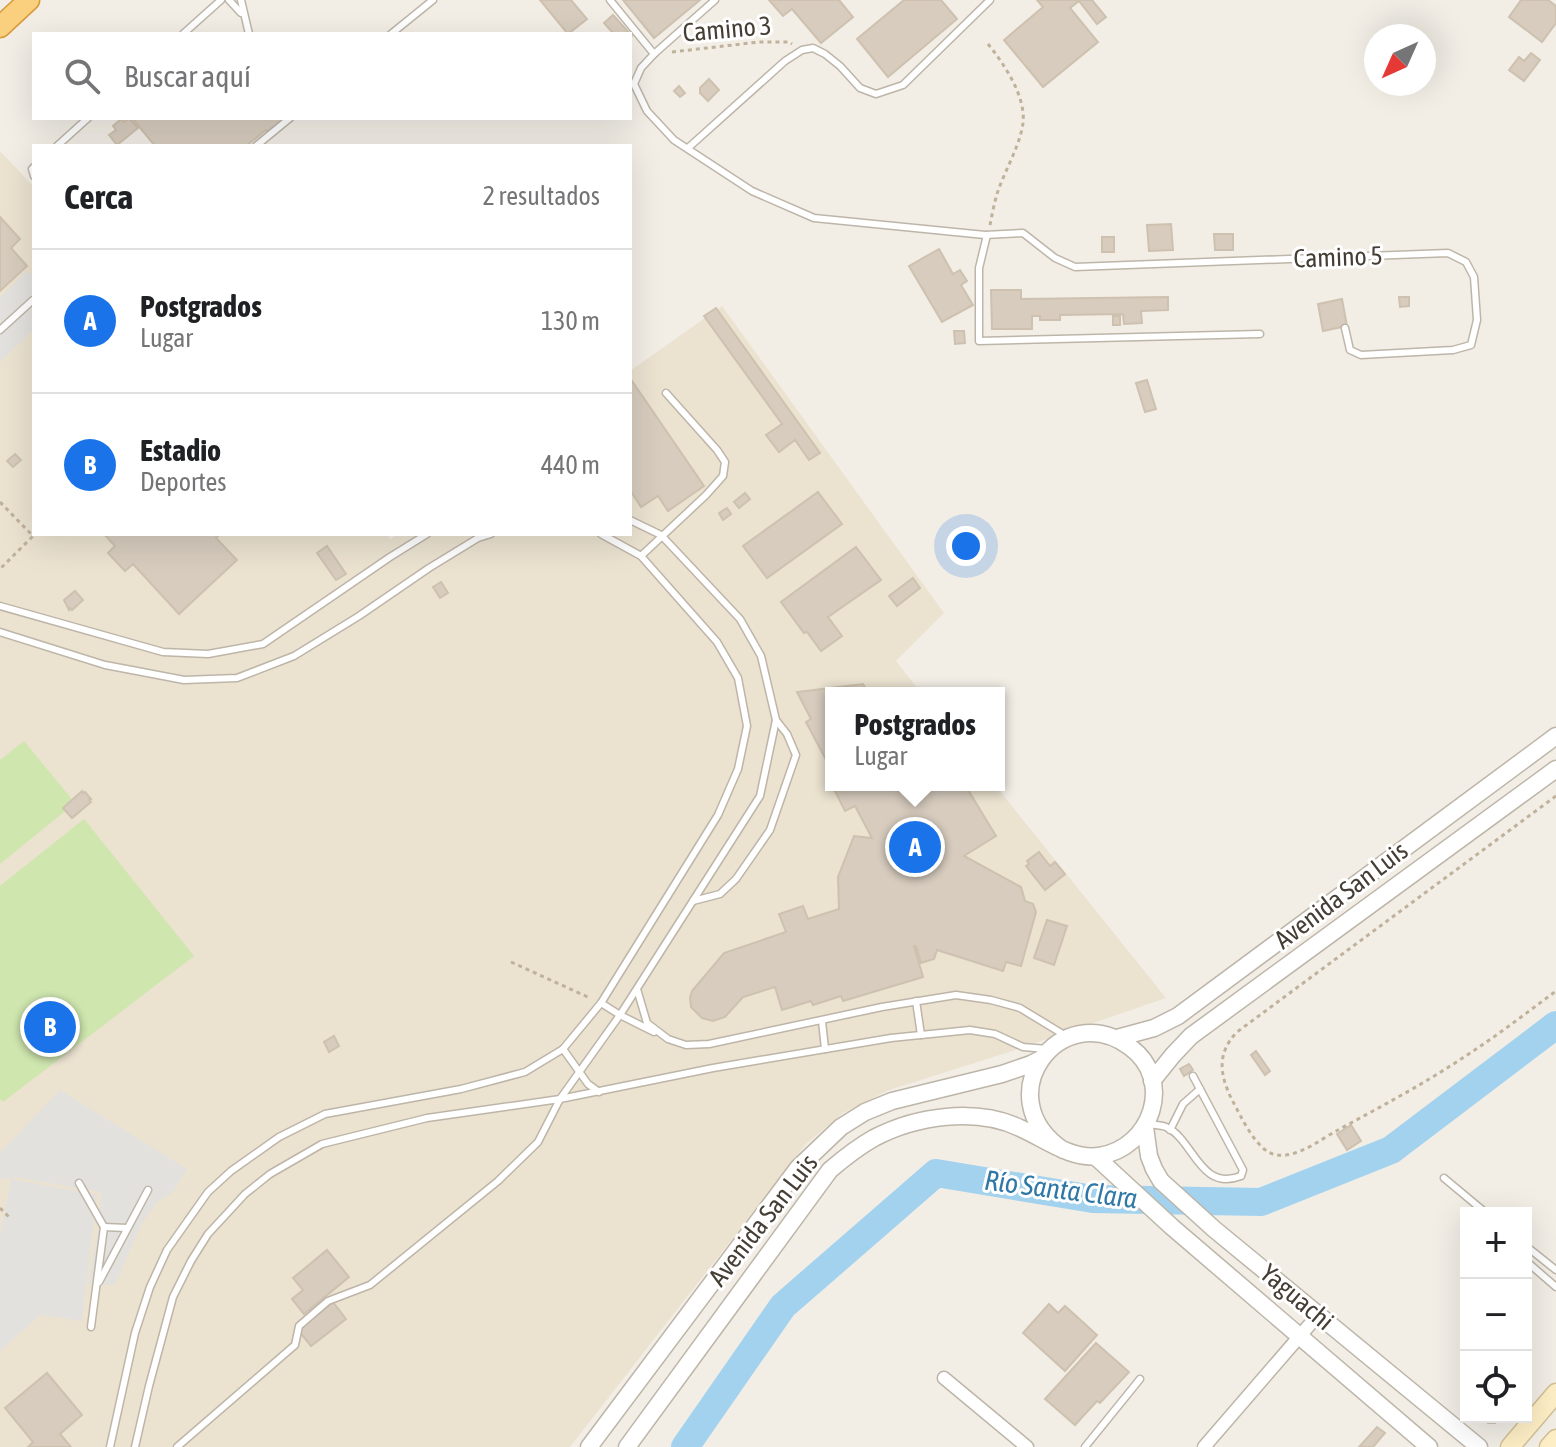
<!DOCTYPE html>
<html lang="es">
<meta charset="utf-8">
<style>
:root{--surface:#fff;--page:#f2f2f2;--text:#202124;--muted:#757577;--line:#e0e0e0;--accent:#1a73e8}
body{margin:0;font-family:"Asap Condensed",sans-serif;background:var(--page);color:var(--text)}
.controls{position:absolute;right:24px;bottom:24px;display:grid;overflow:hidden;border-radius:0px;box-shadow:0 8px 32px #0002}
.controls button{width:72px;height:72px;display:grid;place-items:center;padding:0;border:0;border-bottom:2px solid var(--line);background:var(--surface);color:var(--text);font:40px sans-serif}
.compass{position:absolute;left:1364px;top:24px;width:72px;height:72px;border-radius:50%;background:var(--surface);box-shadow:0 8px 32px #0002;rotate:225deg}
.you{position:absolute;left:966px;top:546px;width:28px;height:28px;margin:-20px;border:6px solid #fff;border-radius:50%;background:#1a73e8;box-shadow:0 0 0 12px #1a73e833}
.badge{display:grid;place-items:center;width:52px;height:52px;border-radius:50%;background:var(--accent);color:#fff;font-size:26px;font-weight:700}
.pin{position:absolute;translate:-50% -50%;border:4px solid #fff;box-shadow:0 2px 8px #0006}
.popup{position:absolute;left:825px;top:687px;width:180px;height:104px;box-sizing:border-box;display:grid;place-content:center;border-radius:0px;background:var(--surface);filter:drop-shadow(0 2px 6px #0005);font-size:26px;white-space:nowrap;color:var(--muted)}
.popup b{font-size:30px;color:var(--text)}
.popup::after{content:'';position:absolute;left:50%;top:100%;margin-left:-16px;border:16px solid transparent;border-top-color:var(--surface)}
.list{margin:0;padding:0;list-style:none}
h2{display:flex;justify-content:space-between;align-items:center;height:104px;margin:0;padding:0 32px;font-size:34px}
h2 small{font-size:26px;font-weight:400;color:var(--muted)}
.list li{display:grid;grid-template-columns:52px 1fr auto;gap:24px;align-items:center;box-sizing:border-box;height:144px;padding:0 32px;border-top:2px solid var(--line)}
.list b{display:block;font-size:30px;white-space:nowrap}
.list p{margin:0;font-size:26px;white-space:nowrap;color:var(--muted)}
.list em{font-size:26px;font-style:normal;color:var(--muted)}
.icon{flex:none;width:44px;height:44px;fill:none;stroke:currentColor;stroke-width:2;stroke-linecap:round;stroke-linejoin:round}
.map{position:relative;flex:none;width:1556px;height:1447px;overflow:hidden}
.search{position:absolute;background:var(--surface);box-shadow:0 8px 32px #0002;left:32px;top:32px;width:600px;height:88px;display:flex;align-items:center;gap:20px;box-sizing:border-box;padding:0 28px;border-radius:0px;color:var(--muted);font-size:30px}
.panel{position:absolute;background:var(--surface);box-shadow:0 8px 32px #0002;left:32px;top:144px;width:600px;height:392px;border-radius:0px}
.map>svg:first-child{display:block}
.education{fill:#ebe2d0}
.green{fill:#cfe6af}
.parking{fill:#e3e1de}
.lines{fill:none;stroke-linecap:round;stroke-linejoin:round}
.river{stroke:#a3d2ee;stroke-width:28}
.building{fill:#d7ccbe;stroke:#cec1af;stroke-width:2}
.service-casing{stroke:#bdb5a8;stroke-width:9}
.minor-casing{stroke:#bdb5a8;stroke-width:15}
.tertiary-casing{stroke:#bdb5a8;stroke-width:19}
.secondary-casing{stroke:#d1c097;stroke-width:21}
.trunk-casing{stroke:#d99939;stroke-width:23}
.path{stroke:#bfb19a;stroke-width:3;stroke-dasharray:4 4;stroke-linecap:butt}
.service{stroke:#fff;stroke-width:6}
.minor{stroke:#fff;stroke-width:12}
.tertiary{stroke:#fff;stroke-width:16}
.secondary{stroke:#fdeec5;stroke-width:18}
.trunk{stroke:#fad07f;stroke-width:20}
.labels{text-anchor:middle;stroke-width:6;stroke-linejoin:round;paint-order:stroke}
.street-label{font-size:26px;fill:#453e35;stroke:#fff}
.water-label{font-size:28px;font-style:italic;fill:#2f78a6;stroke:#fff}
</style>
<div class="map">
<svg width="1556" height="1447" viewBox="0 0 1556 1447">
<rect width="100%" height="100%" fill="#f2eee6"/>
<polygon class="education" points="0,151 34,187 34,534 385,534 391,539 398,534 630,534 630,371 722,306 944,613 896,661 921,693 831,693 831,785 995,785 1166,998 1006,1053 889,1090 843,1113 806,1144 570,1447 0,1447"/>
<g class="green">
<polygon points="24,741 75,803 0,864 0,760"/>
<polygon points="84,819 194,956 3,1102 0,1099 0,886"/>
</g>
<g class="parking">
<polygon points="28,271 34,277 34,329 0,362 0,297"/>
<polygon points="60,1090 187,1169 173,1192 158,1201 142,1223 115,1285 88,1284 99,1228 101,1192 21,1178 0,1179 0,1153"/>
<polygon points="11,1179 97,1195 82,1321 40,1315 0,1351 0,1235"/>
</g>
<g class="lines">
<polyline class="river" points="685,1447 783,1306 936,1173 1093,1199 1261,1202 1391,1150 1556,1025"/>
</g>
<g class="building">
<polygon points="540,0 571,0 587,19 568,34"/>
<polygon points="623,0 700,0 654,38"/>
<polygon points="769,0 839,0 853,17 821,43 792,9 783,16"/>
<polygon points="904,0 941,0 957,19 888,77 857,39"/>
<polygon points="1037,0 1092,0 1106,17 1097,24 1079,1 1070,8 1098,42 1043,87 1004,40 1043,7"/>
<polygon points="1521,0 1548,0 1556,6 1556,23 1542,42 1509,17"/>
<polygon points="613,15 632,36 630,38 630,34 614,34 604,23"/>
<polygon points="1531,53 1540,60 1524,81 1509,70 1519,57 1524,61"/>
<polygon points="709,79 719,90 708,101 700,93 700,88"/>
<polygon points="679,86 685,93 680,97 674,91"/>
<polygon points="129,118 138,128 117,145 109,135 116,130 113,126 121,119 124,122"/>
<polygon points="132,118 285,118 268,132 266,130 246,146 155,146"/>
<polygon points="0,217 20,239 11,248 27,266 0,291"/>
<polygon points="1171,224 1173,250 1149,251 1147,225"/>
<polygon points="1214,234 1233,234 1233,250 1215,250"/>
<rect x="1102" y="237" width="12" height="15"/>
<polygon points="939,249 953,274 960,270 967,281 961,285 973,305 942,322 909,266"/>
<polygon points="991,290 1021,290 1021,299 1168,297 1168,310 1141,311 1142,323 1124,324 1123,314 1060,315 1060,320 1040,320 1040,316 1032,316 1032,329 992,329"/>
<polygon points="1399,297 1409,297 1409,306 1400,307"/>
<polygon points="1342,299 1347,326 1323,331 1318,304"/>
<polygon points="716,308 820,453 809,460 795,440 779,452 766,435 782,424 704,316"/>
<rect x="1113" y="316" width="7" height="9"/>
<polygon points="954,331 964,331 965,343 955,344"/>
<polygon points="1147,380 1156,409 1145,412 1136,383"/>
<polygon points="632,381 704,486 668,511 658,496 641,507 630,490 630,383"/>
<polygon points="15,454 21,460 13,467 7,461"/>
<polygon points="818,492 842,524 767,578 743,546"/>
<polygon points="745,493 750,499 739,508 734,502"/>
<polygon points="727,508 731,514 723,520 719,513"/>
<polygon points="104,534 220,534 216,538 237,560 179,614 133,564 125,571 108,553 115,546"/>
<polygon points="327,546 346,574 336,580 317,553"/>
<polygon points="856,547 881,580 828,617 842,636 821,651 807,632 804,633 781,602"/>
<polygon points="913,578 920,588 897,606 889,596"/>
<polygon points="441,582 448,593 440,598 433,587"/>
<polygon points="75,591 83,600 72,610 70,608 69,610 64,600"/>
<polygon points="863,684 868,693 831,693 831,769 806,722 811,719 797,692"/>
<polygon points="832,785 965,785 996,836 964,856 1021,887 1025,901 1033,904 1036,912 1021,966 1006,962 1003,971 937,950 934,959 921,963 916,946 914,946 923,977 843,1001 841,996 813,1005 811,1001 782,1010 775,987 743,997 725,1017 713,1021 702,1018 691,1007 690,998 692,991 724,953 786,932 779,914 803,906 808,919 839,909 838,877 854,836 872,838 855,806 845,811"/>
<polygon points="82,791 83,793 85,792 91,799 89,800 91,802 72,818 63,808"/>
<polygon points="1039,852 1050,866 1055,862 1065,874 1045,890 1026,866 1029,864 1027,861"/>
<polygon points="1047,920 1067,926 1054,965 1034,958"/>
<polygon points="334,1036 339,1046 329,1052 324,1042"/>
<polygon points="1256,1051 1270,1071 1265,1075 1251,1055"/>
<polygon points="1189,1064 1193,1070 1184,1076 1180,1069"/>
<polygon points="1351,1125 1361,1141 1347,1150 1337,1134"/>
<polygon points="327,1250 349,1277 304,1314 292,1299 303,1290 293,1278"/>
<polygon points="333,1302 346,1319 311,1346 298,1330"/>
<polygon points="1049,1304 1058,1313 1065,1306 1097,1335 1065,1371 1023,1333"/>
<polygon points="1096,1343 1129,1372 1100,1403 1097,1401 1075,1425 1045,1399"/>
<polygon points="47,1373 82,1415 60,1434 71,1447 28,1447 33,1442 5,1408"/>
<polygon points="1482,1417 1500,1417 1495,1423 1488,1423"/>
<polygon points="1377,1427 1385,1433 1373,1447 1359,1447"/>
</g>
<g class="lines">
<g class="service-casing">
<g id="service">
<polyline points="229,0 241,13"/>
<polyline points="241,0 249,34"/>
<polyline points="610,0 654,54"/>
<polyline points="715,0 654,54 641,68 634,84 647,111 674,140 752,191 814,218 985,235 1023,233 1055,258 1075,267 1448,253 1466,262 1474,277 1477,320 1471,345 1453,350 1361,355 1350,350 1345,328"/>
<polyline points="183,34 221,0"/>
<polyline points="391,34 433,0"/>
<polyline points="57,146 88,118"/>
<polyline points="256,146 290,118"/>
<polyline points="688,148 785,61 802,50 813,48 825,54 840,66 860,88 876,94 903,85 990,0"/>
<polyline points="34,167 32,169 34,176"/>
<polyline points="987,235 979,268 979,341 1260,334"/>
<polyline points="0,330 33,300"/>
<polyline points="641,556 706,495 723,476 725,462 717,450 666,393"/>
<polyline points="0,606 163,652 208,654 263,644 390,557 427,534"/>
<polyline points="0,632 105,665 137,671 184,680 237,678 294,656 359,616 429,568 478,538 491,534"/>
<polyline points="693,901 720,894 736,879 770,830 796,755 787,734 776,720"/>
<polyline points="637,989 647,1023 668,1039 686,1045 709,1044 882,1007 956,995 991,1000 1020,1008 1066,1036"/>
<polyline points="916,1001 921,1035"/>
<polyline points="601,1003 620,1015 654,1032"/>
<polyline points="822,1021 825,1049"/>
<polyline points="563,1049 588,1084 599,1092"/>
<path d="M1147 1124C1152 1125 1161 1125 1166 1127 1194 1139 1199 1192 1241 1176L1243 1170 1193 1076"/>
<polyline points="1170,1130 1183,1104 1200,1089"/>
<polyline points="1444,1178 1486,1213"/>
<polyline points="79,1183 104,1227 91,1327"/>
<polyline points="104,1227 127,1228"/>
<polyline points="1526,1246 1556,1270"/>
<polyline points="1526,1261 1556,1287"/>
<polyline points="99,1282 148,1190"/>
<polyline points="110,1447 135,1333 150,1287 167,1250 208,1192 231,1171 279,1137 325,1114 461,1089 525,1072 563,1049 601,1003 718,815 738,769 747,726 738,678 717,642 641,556 601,534"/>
<polyline points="135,1447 149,1386 173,1297 191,1261 208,1234 245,1194 270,1174 322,1144 427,1118 560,1099 620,1015 760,796 776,720 761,656 740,619 661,535 630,520"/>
<polyline points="177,1447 295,1345 299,1326 328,1301 370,1285 498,1181 538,1142 560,1099 713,1068 891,1038 970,1030 995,1034 1023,1047 1047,1049"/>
<polyline points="1085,1447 1140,1379"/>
</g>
</g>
<g class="minor-casing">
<g id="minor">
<polyline points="944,1378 1027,1447"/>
<polyline points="1204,1447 1318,1315"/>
</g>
</g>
<g class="tertiary-casing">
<g id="tertiary">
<polyline points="1117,1038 1154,1028 1178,1016 1556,736"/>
<polyline points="1152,1081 1173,1055 1191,1036 1556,769"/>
<polyline points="1145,1127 1149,1156 1154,1169 1161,1181 1214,1229 1479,1447"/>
<polyline points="1096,1157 1172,1227 1429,1447"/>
<polyline points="589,1447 798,1168 841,1127 865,1112 892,1101 1002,1074 1031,1064 1041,1059"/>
<path d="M627 1447 830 1170C844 1158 858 1147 874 1138 916 1116 976 1107 1020 1128 1045 1139 1071 1160 1099 1156 1152 1148 1175 1080 1130 1047 1061 996 985 1097 1063 1150"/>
</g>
</g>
<g class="secondary-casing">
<g id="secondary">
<polyline points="1510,1447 1556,1393"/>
<polyline points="1549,1447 1556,1439"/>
</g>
</g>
<g class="trunk-casing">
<polyline id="trunk" points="0,27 29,0"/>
</g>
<g class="path">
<path d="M988 44C1004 64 1026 96 1023 123 1020 146 1004 172 997 194 994 204 992 215 990 225"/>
<polyline points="672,52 759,42 789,42 792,44"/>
<polyline points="0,502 33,536 0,569"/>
<path d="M1556 796 1237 1032C1216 1054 1220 1075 1232 1100 1241 1116 1257 1153 1277 1155 1298 1158 1321 1139 1338 1130 1380 1107 1422 1085 1461 1059 1494 1038 1525 1014 1556 991"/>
<polyline points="511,962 590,998"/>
<polyline points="0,1208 10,1218"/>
</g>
<use href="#service" class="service"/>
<use href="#minor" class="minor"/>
<use href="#tertiary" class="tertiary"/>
<use href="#secondary" class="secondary"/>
<use href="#trunk" class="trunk"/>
</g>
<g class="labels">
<g class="street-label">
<text transform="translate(727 29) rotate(-5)" y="9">Camino 3</text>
<text transform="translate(1338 257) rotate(-2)" y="9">Camino 5</text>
<text transform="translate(1341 895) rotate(-37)" y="9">Avenida San Luis</text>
<text transform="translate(763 1220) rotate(-52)" y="9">Avenida San Luis</text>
<text transform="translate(1297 1297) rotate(40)" y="9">Yaguachi</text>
</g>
<g class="water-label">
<text transform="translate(1061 1189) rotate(7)" y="10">Río Santa Clara</text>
</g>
</g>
</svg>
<div class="controls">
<button>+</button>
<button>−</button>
<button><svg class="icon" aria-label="locate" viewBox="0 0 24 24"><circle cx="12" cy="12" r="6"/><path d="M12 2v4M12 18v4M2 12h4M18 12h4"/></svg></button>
</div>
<svg class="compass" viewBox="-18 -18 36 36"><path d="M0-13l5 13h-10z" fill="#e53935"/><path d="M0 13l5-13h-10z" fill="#757577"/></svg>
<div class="you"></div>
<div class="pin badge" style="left:915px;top:847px">A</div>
<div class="popup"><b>Postgrados</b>Lugar</div>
<div class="pin badge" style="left:50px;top:1027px">B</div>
<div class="search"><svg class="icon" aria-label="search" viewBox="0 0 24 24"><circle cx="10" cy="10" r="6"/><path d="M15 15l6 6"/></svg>Buscar aquí</div>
<section class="panel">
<h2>Cerca<small>2 resultados</small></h2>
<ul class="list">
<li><span class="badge">A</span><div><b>Postgrados</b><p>Lugar</p></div><em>130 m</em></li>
<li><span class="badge">B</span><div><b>Estadio</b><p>Deportes</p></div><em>440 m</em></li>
</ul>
</section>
</div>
